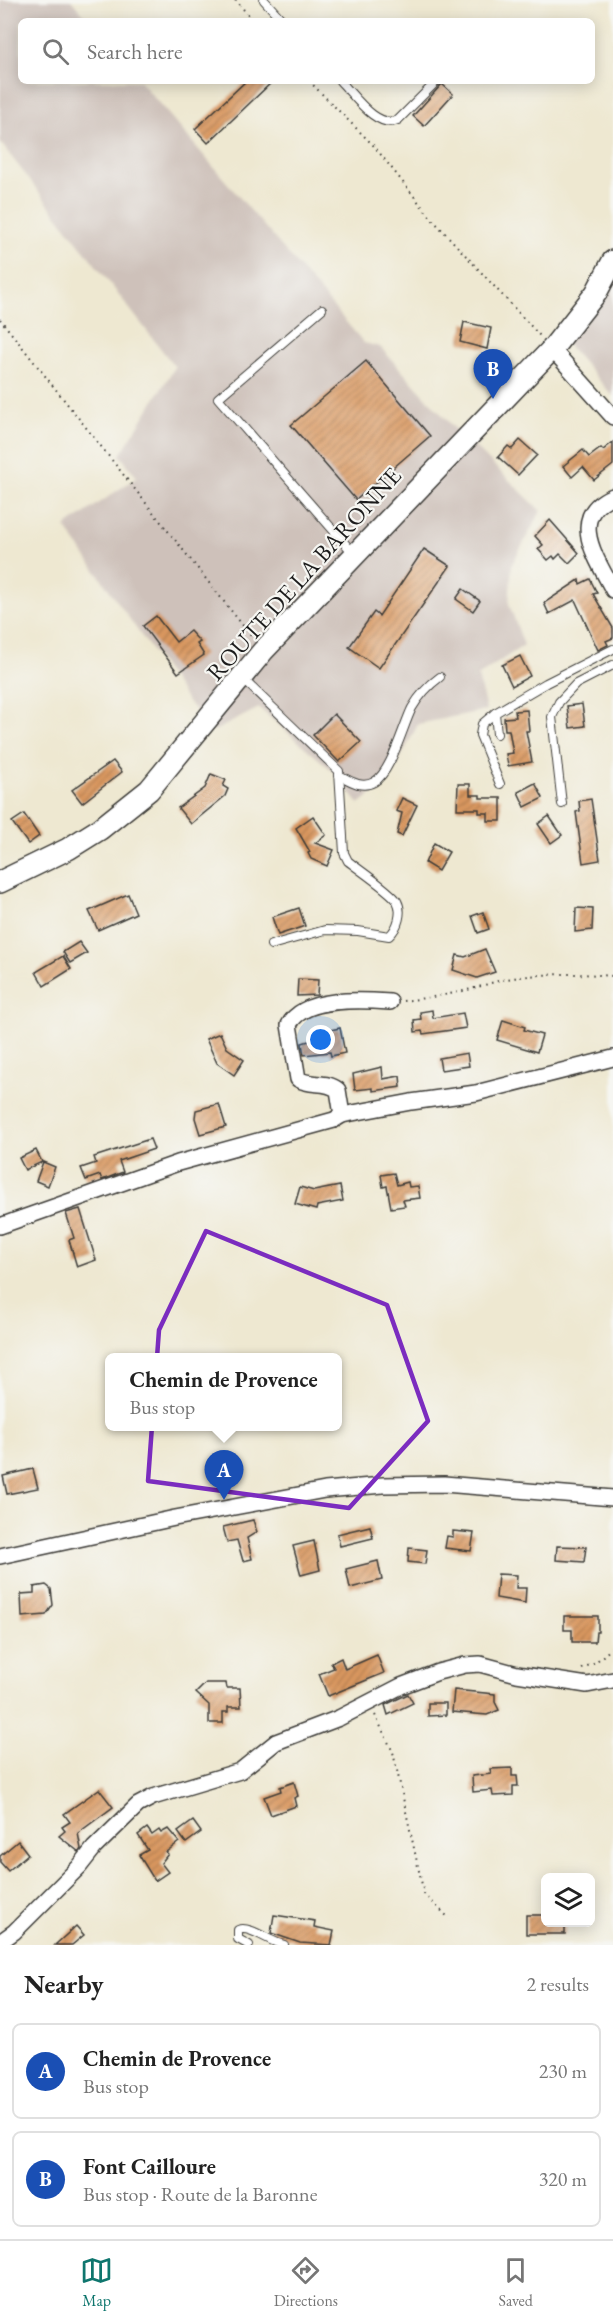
<!DOCTYPE html>
<meta charset="utf-8">
<style>
:root{--surface:#fff;--page:#f6f6f6;--text:#222;--muted:#767676;--line:#e0e0e0;--accent:#0f766e}
body{margin:0;font-family:"EB Garamond",serif;background:var(--page);color:var(--text)}
.controls{position:absolute;right:18px;bottom:18px;display:grid;overflow:hidden;border-radius:9px;box-shadow:0 3px 15px #0003}
.controls button{width:54px;height:54px;display:grid;place-items:center;padding:0;border:0;border-bottom:2px solid var(--line);background:var(--surface);color:var(--text);font:30px sans-serif}
.you{position:absolute;left:321px;top:1040px;width:21px;height:21px;margin:-15px;border:4px solid #fff;border-radius:50%;background:#1a73e8;box-shadow:0 0 0 9px #1a73e833}
.badge{display:grid;place-items:center;width:39px;height:39px;border-radius:50%;background:var(--accent);color:#fff;font-size:20px;font-weight:700}
.pin{position:absolute;translate:-50% -50px;filter:drop-shadow(0 2px 3px #0008)}
.pin::after{content:'';position:absolute;top:32px;width:21px;height:18px;background:inherit;clip-path:polygon(0 0,100% 0,50% 100%)}
.popup{position:absolute;left:105px;top:1353px;width:237px;height:78px;box-sizing:border-box;display:grid;place-content:center;border-radius:9px;background:var(--surface);filter:drop-shadow(0 2px 4px #0005);font-size:20px;white-space:nowrap;color:var(--muted)}
.popup b{font-size:22px;color:var(--text)}
.popup::after{content:'';position:absolute;left:50%;top:100%;margin-left:-12px;border:12px solid transparent;border-top-color:var(--surface)}
.list{margin:0;padding:0;list-style:none}
h2{display:flex;justify-content:space-between;align-items:center;height:78px;margin:0;padding:0 24px;font-size:26px}
h2 small{font-size:20px;font-weight:400;color:var(--muted)}
.list li{display:grid;grid-template-columns:39px 1fr auto;gap:18px;align-items:center;box-sizing:border-box;height:96px;margin:0 12px 12px;padding:0 12px;border:2px solid var(--line);border-radius:9px}
.list b{display:block;font-size:22px;white-space:nowrap}
.list p{margin:0;font-size:20px;white-space:nowrap;color:var(--muted)}
.list em{font-size:20px;font-style:normal;color:var(--muted)}
.icon{flex:none;width:33px;height:33px;fill:none;stroke:currentColor;stroke-width:2;stroke-linecap:round;stroke-linejoin:round}
.map{position:relative;flex:none;width:613px;height:1945px;overflow:hidden}
.search{position:absolute;background:var(--surface);box-shadow:0 3px 15px #0003;left:18px;right:18px;top:18px;height:66px;display:flex;align-items:center;gap:15px;box-sizing:border-box;padding:0 21px;border-radius:9px;color:var(--muted);font-size:22px}
.sheet{height:294px;background:var(--surface)}
nav{display:flex;justify-content:space-around;align-items:center;box-sizing:border-box;height:84px;border-top:2px solid var(--line);background:var(--surface);font-size:16px;color:var(--muted)}
nav a{display:grid;justify-items:center;gap:3px}
nav .on{color:var(--accent)}
.map>svg:first-child{display:block}
.industrial{fill:#cec1ba}
.building{fill:url(#building-hatch)}
.lines{fill:none;stroke-linecap:round;stroke-linejoin:round}
.service-casing{stroke:#3c3b37;stroke-width:10}
.minor-casing{stroke:#3c3b37;stroke-width:18}
.secondary-casing{stroke:#3c3b37;stroke-width:24}
.path{stroke:#3c3b37;stroke-width:2;stroke-dasharray:1.5 4.5;stroke-linecap:butt}
.service{stroke:#fff;stroke-width:8}
.minor{stroke:#fff;stroke-width:15}
.secondary{stroke:#fff;stroke-width:21}
.marked{fill:none;stroke:#7b2cbf;stroke-width:4.5;stroke-linejoin:round}
.labels{text-anchor:middle;stroke-width:4.5;stroke-linejoin:round;paint-order:stroke}
.street-label{font-size:24px;fill:#1c1c1c;stroke:#f6f6f2}
</style>
<div class="map">
<svg width="613" height="1945" viewBox="0 0 613 1945">
<defs>
<pattern id="building-hatch" width="6" height="6" patternUnits="userSpaceOnUse" patternTransform="scale(1.5)"><rect width="6" height="6" fill="#d9975f"/><path d="M-1 1l2-2M0 6l6-6M5 7l2-2" fill="none" stroke="#af7a4e"/></pattern>
</defs>
<rect width="100%" height="100%" fill="#f6f6f2"/>
<filter id="ink" filterUnits="userSpaceOnUse"><feTurbulence type="fractalNoise" baseFrequency=".0167" numOctaves="2"/><feDisplacementMap in="SourceGraphic" scale="12" xChannelSelector="R" yChannelSelector="G"/><feConvolveMatrix kernelMatrix="1 2 1 2 8 2 1 2 1" color-interpolation-filters="sRGB"/></filter>
<filter id="wash" filterUnits="userSpaceOnUse"><feTurbulence type="fractalNoise" baseFrequency=".008" numOctaves="4" result="noise"/><feDisplacementMap in="SourceGraphic" scale="24" xChannelSelector="R" yChannelSelector="G"/><feGaussianBlur stdDeviation="1.35" result="paint"/><feColorMatrix in="noise" values="0 0 0 0 0 0 0 0 0 0 0 0 0 0 0 0 0 1.4 0 .05"/><feComposite in="paint" operator="in"/></filter>
<g filter="url(#wash)">
<rect width="100%" height="100%" fill="#eee8d1"/>
<polygon class="industrial" points="0,0 71,0 89,21 21,21 21,81 140,81 364,343 380,347 467,442 613,276 613,396 566,343 475,447 541,511 512,564 509,604 524,645 478,676 486,710 418,724 389,781 359,804 333,771 259,708 214,731 188,702 65,527 137,477 120,455 175,367 0,142"/>
<g id="blocks">
<g class="building">
<polygon points="246,81 273,81 208,143 195,129"/>
<polygon points="442,84 453,94 424,126 413,116"/>
<polygon points="464,322 491,328 487,349 460,342"/>
<polygon points="366,361 430,436 356,500 291,425"/>
<polygon points="520,440 537,455 518,475 498,457 508,446 512,449"/>
<polygon points="613,442 613,465 594,480 583,467 572,477 563,466 583,450 589,457 601,448 603,450"/>
<polygon points="550,520 579,553 569,563 560,554 555,559 553,556 548,560 538,549 543,545 535,536"/>
<polygon points="424,549 450,566 379,668 349,647 374,612 379,616"/>
<polygon points="590,579 597,593 593,594 613,628 613,638 606,641 608,645 598,650 575,600 549,614 544,603 579,580 580,584"/>
<polygon points="463,589 480,601 473,611 456,599"/>
<polygon points="156,616 176,642 190,631 200,642 197,644 204,655 178,673 143,626"/>
<polygon points="520,656 530,676 512,686 502,665"/>
<polygon points="582,704 585,726 570,728 567,706"/>
<polygon points="527,710 529,731 526,731 532,762 508,766 506,754 513,753 509,730 505,730 504,718 516,717 515,711"/>
<polygon points="334,714 361,742 339,762 313,735"/>
<polygon points="113,761 122,772 82,803 72,790"/>
<polygon points="211,774 226,780 223,786 228,789 225,796 191,824 178,808 205,788"/>
<polygon points="535,783 543,798 525,807 518,792"/>
<polygon points="458,784 470,784 470,795 480,795 480,798 501,798 501,821 488,821 488,813 479,813 479,809 457,809"/>
<polygon points="402,798 417,805 402,836 397,834 402,813 396,811"/>
<polygon points="591,799 600,860 583,863 576,812 580,811 579,801"/>
<polygon points="24,814 39,836 28,844 12,822"/>
<polygon points="313,816 326,835 315,843 334,850 327,866 311,859 308,853 310,852 296,828"/>
<polygon points="549,816 562,835 551,843 538,824"/>
<polygon points="434,843 449,852 438,871 425,863"/>
<polygon points="128,894 136,913 98,930 89,911"/>
<polygon points="299,908 305,926 278,935 272,917"/>
<polygon points="576,908 593,909 592,930 575,932"/>
<polygon points="483,912 489,929 478,933 472,916"/>
<polygon points="79,942 87,953 70,963 63,952"/>
<polygon points="485,949 495,972 477,978 453,970 457,955 465,957"/>
<polygon points="63,956 71,969 44,986 36,972"/>
<polygon points="298,979 318,980 317,995 297,996"/>
<polygon points="432,1010 433,1018 463,1013 466,1028 423,1034 422,1031 415,1032 414,1020 421,1019 420,1012"/>
<polygon points="503,1020 525,1027 524,1030 542,1035 537,1052 497,1040"/>
<polygon points="340,1028 345,1053 331,1056 330,1052 304,1055 302,1043 323,1037 321,1032"/>
<polygon points="220,1033 227,1048 244,1060 234,1075 217,1063 206,1039"/>
<polygon points="467,1053 469,1066 441,1070 439,1058"/>
<polygon points="382,1067 383,1079 400,1076 401,1087 373,1091 373,1088 355,1090 353,1074"/>
<polygon points="219,1104 226,1127 200,1134 195,1118 196,1110"/>
<polygon points="150,1139 154,1149 119,1161 123,1172 102,1180 100,1175 86,1180 81,1168 96,1163 94,1157"/>
<polygon points="36,1150 42,1162 25,1170 19,1158"/>
<polygon points="43,1162 55,1167 48,1186 36,1181"/>
<polygon points="394,1173 397,1185 408,1182 409,1187 418,1186 420,1198 403,1200 405,1206 391,1208 387,1186 383,1187 381,1175"/>
<polygon points="340,1186 343,1201 317,1206 316,1210 295,1204 300,1187 314,1191"/>
<polygon points="80,1209 96,1260 77,1267 69,1240 74,1238 66,1213"/>
<polygon points="33,1469 38,1488 7,1494 3,1476"/>
<polygon points="253,1520 257,1532 247,1538 252,1559 243,1561 237,1540 227,1542 223,1527"/>
<polygon points="370,1526 373,1538 340,1546 337,1534"/>
<polygon points="453,1531 474,1533 471,1551 445,1548 447,1536 453,1537"/>
<polygon points="314,1541 320,1570 301,1575 293,1546"/>
<polygon points="557,1546 586,1547 584,1562 556,1560"/>
<polygon points="409,1548 427,1550 425,1564 408,1562"/>
<polygon points="378,1561 382,1580 350,1588 346,1569"/>
<polygon points="498,1574 517,1575 516,1588 526,1588 525,1603 496,1598"/>
<polygon points="46,1585 51,1589 53,1605 46,1615 22,1617 21,1594 34,1593 34,1587"/>
<polygon points="564,1616 598,1616 598,1632 596,1632 595,1642 572,1642 572,1630 564,1630"/>
<polygon points="377,1655 384,1673 328,1696 319,1674 334,1668 331,1663 341,1658 345,1669"/>
<polygon points="206,1683 226,1683 227,1688 240,1688 241,1707 228,1707 228,1712 223,1712 223,1723 209,1723 209,1705 196,1693"/>
<polygon points="454,1690 495,1694 495,1702 499,1710 487,1715 452,1712"/>
<polygon points="408,1694 413,1703 388,1715 385,1705"/>
<polygon points="428,1703 446,1703 446,1715 428,1716"/>
<polygon points="512,1768 512,1776 517,1776 518,1786 513,1786 513,1795 493,1796 492,1790 473,1792 472,1776 491,1774 490,1769"/>
<polygon points="294,1782 298,1796 294,1798 296,1806 271,1815 264,1797 281,1791 280,1787"/>
<polygon points="99,1789 113,1807 78,1833 81,1849 79,1852 59,1836 65,1831 62,1827 70,1822 64,1814"/>
<polygon points="193,1821 201,1832 186,1843 178,1832"/>
<polygon points="147,1828 152,1835 159,1830 161,1833 168,1829 179,1842 166,1852 168,1854 161,1863 168,1872 155,1881 139,1855 148,1850 138,1835"/>
<polygon points="18,1841 28,1854 8,1871 0,1862 0,1856"/>
<polygon points="274,1915 315,1921 314,1927 334,1931 331,1945 300,1943 271,1933"/>
<polygon points="526,1915 546,1915 546,1923 565,1923 565,1934 526,1934"/>
<polygon points="76,1926 84,1935 72,1945 55,1945"/>
</g>
</g>
</g>
<g filter="url(#ink)">
<use href="#blocks" fill-opacity="0" stroke="#3c3b37" stroke-width="1.5"/>
<g class="lines">
<g class="service-casing">
<g id="service">
<polyline points="264,0 283,21"/>
<path d="M340 81C354 95 377 130 398 120L437 81"/>
<polyline points="322,309 218,398 354,554"/>
<path d="M243 679 339 771 344 853 348 861C358 869 392 892 397 901 403 912 398 928 389 936L358 931 325 930 271 945"/>
<polyline points="495,713 482,724 480,735 500,784"/>
<polyline points="497,734 495,713 546,683 613,649"/>
<path d="M339 775C350 781 362 789 374 782 391 773 403 726 412 708 419 696 429 685 440 677"/>
<polyline points="562,804 552,717 559,702 576,684 613,665"/>
<path d="M249 1945 238 1939V1930C250 1925 269 1942 284 1945"/>
</g>
</g>
<g class="minor-casing">
<g id="minor">
<polyline points="552,349 613,417"/>
<path d="M613 496C566 516 597 559 613 590"/>
<path d="M342 1115 338 1090C326 1080 311 1087 298 1079L289 1025C303 996 363 1000 390 1002"/>
<polyline points="0,1226 178,1163 334,1120 342,1115 411,1102 476,1093 613,1058"/>
<polyline points="0,1556 175,1518 325,1490 383,1485 444,1484 613,1498"/>
<polyline points="0,1942 14,1932 79,1867 94,1848 138,1805 153,1797 240,1771 276,1742 339,1718 401,1686 438,1672 465,1665 480,1664 517,1674 587,1685 613,1680"/>
</g>
</g>
<g class="secondary-casing">
<polyline id="secondary" points="0,882 68,849 100,829 149,790 263,651 552,349 596,293 613,261"/>
</g>
<g class="path">
<polyline points="235,0 254,21"/>
<polyline points="309,81 374,146 432,219 540,336"/>
<polyline points="0,319 252,637"/>
<path d="M403 1001C426 998 449 995 471 989 483 986 495 981 507 979 542 973 578 973 613 976"/>
<polyline points="582,1669 597,1661 613,1647"/>
<polyline points="375,1715 393,1752 424,1894 449,1918"/>
</g>
<use href="#service" class="service"/>
<use href="#minor" class="minor"/>
<use href="#secondary" class="secondary"/>
</g>
</g>
<path class="marked" d="M206 1231 387 1305 428 1421 349 1508 148 1481 159 1330Z"/>
<g class="labels">
<g class="street-label">
<text transform="translate(304 574) rotate(-48)" y="8">ROUTE DE LA BARONNE</text>
</g>
</g>
</svg>
<div class="controls">
<button><svg class="icon" aria-label="layers" viewBox="0 0 24 24"><path d="M12 4l9 5-9 5-9-5zM3 14l9 5 9-5"/></svg></button>
</div>
<div class="you"></div>
<div class="pin badge" style="left:224px;top:1500px;background:#1a4fb4">A</div>
<div class="popup"><b>Chemin de Provence</b>Bus stop</div>
<div class="pin badge" style="left:493px;top:399px;background:#1a4fb4">B</div>
<div class="search"><svg class="icon" aria-label="search" viewBox="0 0 24 24"><circle cx="10" cy="10" r="6"/><path d="M15 15l6 6"/></svg>Search here</div>
</div>
<section class="sheet">
<h2>Nearby<small>2 results</small></h2>
<ul class="list">
<li><span class="badge" style="background:#1a4fb4">A</span><div><b>Chemin de Provence</b><p>Bus stop</p></div><em>230 m</em></li>
<li><span class="badge" style="background:#1a4fb4">B</span><div><b>Font Cailloure</b><p>Bus stop · Route de la Baronne</p></div><em>320 m</em></li>
</ul>
</section>
<nav>
<a class="on"><svg class="icon" aria-label="map" viewBox="0 0 24 24"><path d="M3 6l6-2 6 2 6-2v14l-6 2-6-2-6 2zM9 4v14M15 6v14"/></svg>Map</a>
<a><svg class="icon" aria-label="directions" viewBox="0 0 24 24"><path d="M12 3l9 9-9 9-9-9zM9 14v-3h6M13 9l2 2-2 2"/></svg>Directions</a>
<a><svg class="icon" aria-label="saved" viewBox="0 0 24 24"><path d="M7 4h10v16l-5-4-5 4z"/></svg>Saved</a>
</nav>
